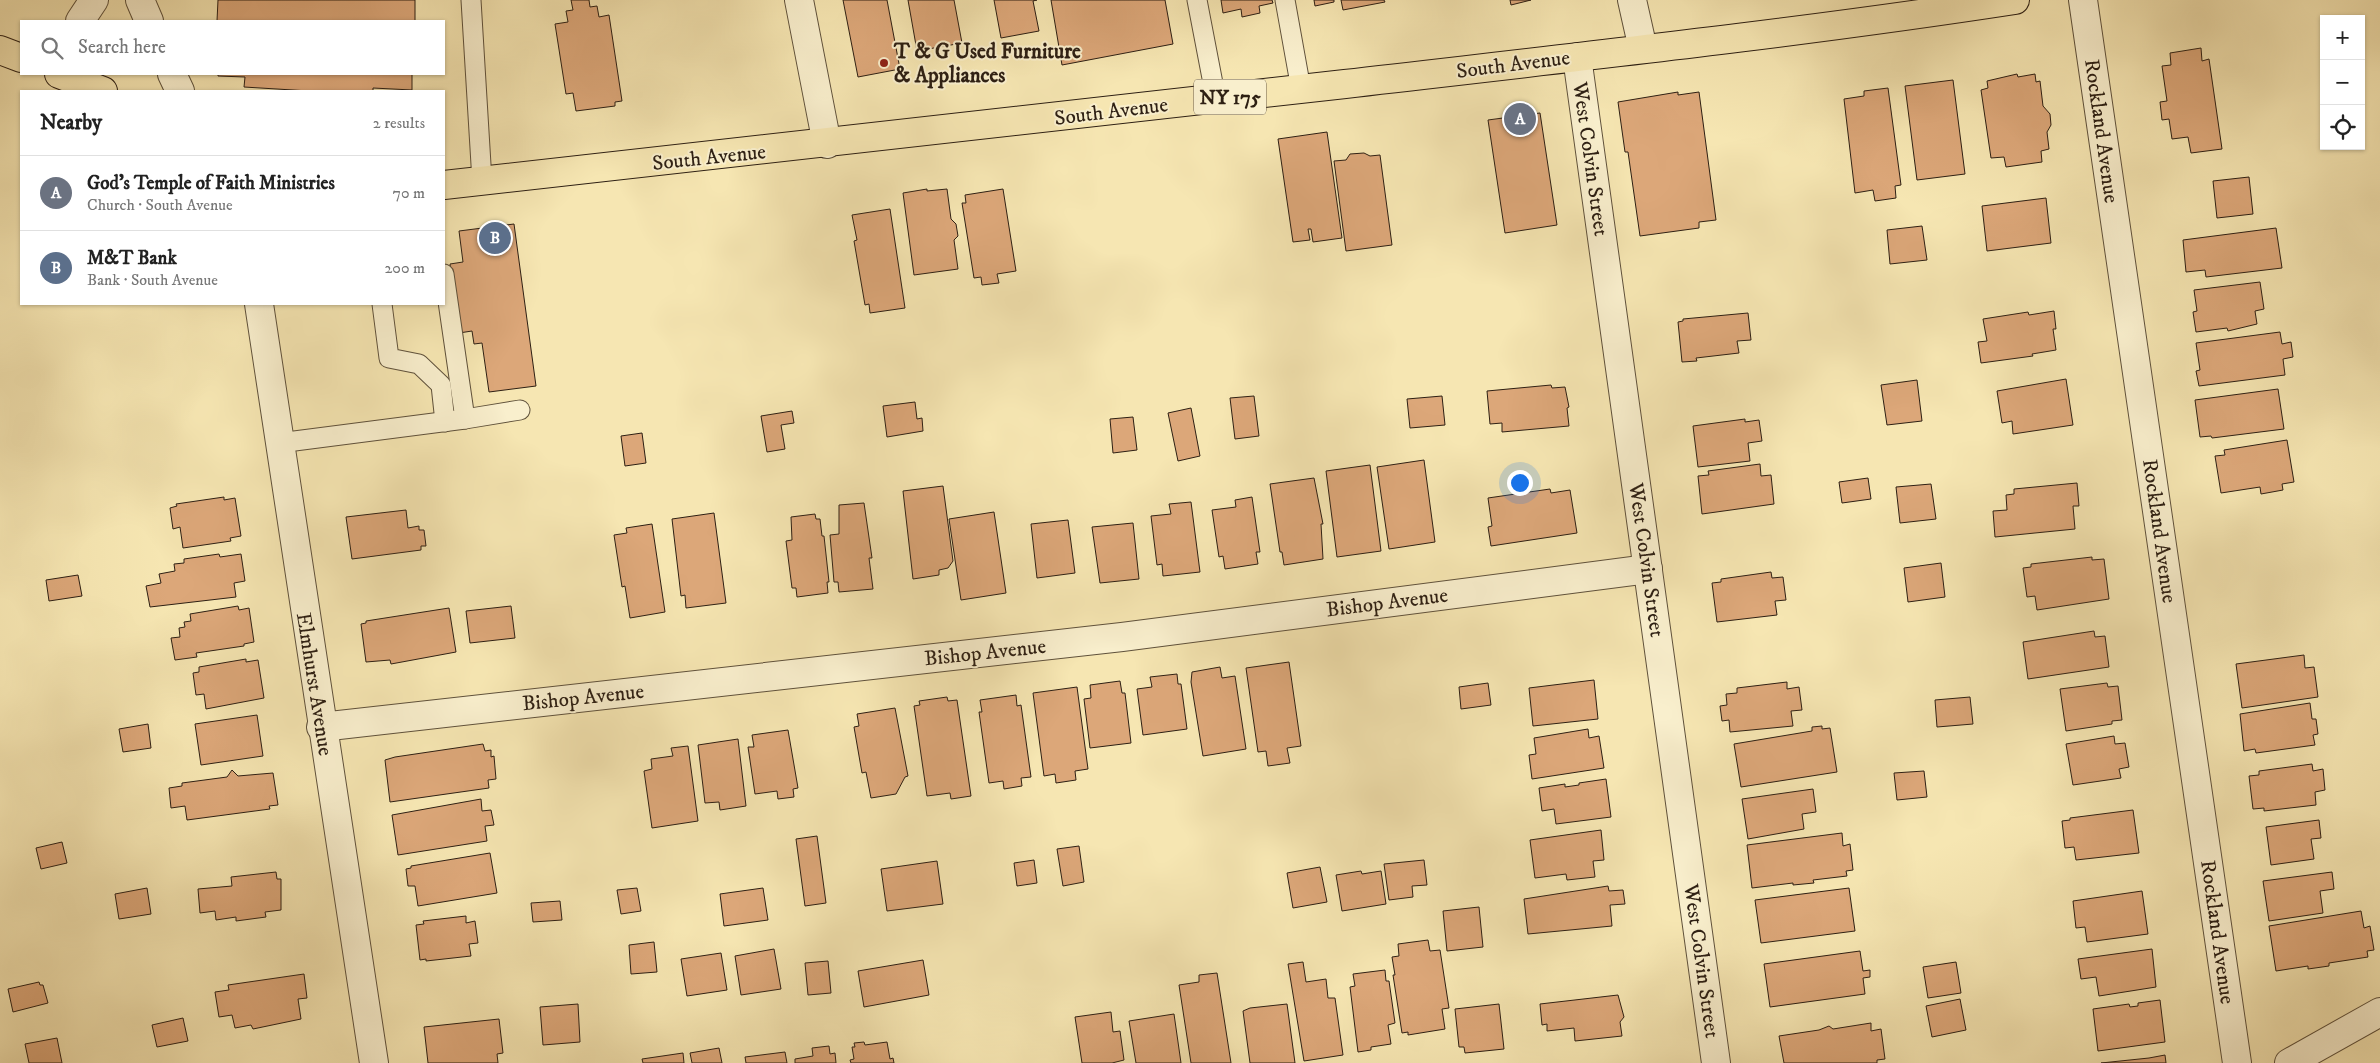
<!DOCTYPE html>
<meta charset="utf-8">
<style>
:root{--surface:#fff;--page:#f2f2f2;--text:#222;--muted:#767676;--line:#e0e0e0;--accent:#8f2418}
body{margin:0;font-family:"IM FELL DW Pica",serif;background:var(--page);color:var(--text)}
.controls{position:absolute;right:15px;top:15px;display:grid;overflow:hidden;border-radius:0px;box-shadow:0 1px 4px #0004}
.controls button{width:45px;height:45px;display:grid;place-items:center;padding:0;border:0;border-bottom:1px solid var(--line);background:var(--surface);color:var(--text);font:25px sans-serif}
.you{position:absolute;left:1519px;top:482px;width:18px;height:18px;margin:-12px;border:4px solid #fff;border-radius:50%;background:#1a73e8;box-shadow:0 0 0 8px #1a73e833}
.badge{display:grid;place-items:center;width:32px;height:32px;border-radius:50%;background:var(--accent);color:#fff;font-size:16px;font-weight:700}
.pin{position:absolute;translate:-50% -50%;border:2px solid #fff;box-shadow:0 1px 5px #0006}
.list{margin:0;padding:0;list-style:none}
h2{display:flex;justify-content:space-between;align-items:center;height:65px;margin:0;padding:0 20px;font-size:21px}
h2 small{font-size:16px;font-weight:400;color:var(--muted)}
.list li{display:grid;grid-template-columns:32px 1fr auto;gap:15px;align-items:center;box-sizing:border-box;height:75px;padding:0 20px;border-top:1px solid var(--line)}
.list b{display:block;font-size:19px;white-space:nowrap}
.list p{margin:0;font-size:16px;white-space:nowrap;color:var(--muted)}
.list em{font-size:16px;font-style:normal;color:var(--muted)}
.icon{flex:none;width:28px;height:28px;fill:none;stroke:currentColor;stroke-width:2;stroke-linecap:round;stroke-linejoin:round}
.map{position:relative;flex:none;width:2380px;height:1063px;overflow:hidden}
.search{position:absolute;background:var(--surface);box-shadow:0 1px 4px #0004;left:20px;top:20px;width:425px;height:55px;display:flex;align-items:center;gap:12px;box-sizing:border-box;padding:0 18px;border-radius:0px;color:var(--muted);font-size:19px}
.panel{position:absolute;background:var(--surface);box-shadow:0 1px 4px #0004;left:20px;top:90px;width:425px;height:215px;border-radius:0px}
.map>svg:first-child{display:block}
.building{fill:#dca779;stroke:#2d1f13}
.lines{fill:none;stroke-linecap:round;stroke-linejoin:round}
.lane-casing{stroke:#5f513b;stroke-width:21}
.street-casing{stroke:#5f513b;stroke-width:30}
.primary-casing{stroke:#2d1f13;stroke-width:30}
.lane{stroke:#f9efcd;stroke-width:19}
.street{stroke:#f9efcd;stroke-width:28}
.primary{stroke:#f6e6b2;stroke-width:28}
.poi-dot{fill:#8f2418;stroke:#f9efcd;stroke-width:2}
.labels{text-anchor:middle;stroke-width:4;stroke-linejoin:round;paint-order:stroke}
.shield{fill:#f9efcd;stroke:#6a5d4b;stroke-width:1}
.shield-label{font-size:20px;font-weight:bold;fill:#2d1f13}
.poi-label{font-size:21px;font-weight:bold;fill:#2d1f13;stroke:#f9efcd;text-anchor:start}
.street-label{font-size:21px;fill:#2d1f13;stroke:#f9efcd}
</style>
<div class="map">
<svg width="2380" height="1063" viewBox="0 0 2380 1063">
<rect width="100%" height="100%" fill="#f6e6b2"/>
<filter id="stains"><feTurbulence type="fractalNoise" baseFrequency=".004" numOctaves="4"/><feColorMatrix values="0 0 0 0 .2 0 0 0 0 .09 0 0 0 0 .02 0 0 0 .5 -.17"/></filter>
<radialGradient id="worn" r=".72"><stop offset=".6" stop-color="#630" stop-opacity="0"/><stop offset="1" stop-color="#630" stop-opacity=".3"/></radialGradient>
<g class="building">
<polygon points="218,0 415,0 415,21 217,21"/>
<polygon points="571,0 589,0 590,7 597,6 599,17 609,15 622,101 615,102 615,106 576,111 573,93 566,94 555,24 568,22 566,11 573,10"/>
<polygon points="843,0 887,0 900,69 858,77"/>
<polygon points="908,0 954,0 962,43 917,51"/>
<polygon points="994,0 1037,0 1033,1 1039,31 1001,38"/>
<polygon points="1051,0 1165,0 1173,44 1062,65"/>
<polygon points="1221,0 1272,0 1273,3 1259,6 1260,13 1242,17 1241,9 1223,13"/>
<polygon points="1314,0 1334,0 1334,2 1315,6"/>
<polygon points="1341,0 1384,0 1385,2 1343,10"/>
<polygon points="1510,0 1531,0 1511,5"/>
<polygon points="2201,48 2202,61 2209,59 2222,149 2191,153 2188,137 2172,139 2169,119 2162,120 2160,102 2167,101 2162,66 2171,65 2170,53"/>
<polygon points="218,74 412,74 412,90 373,88 373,91 309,91 244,87 245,77 218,76"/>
<polygon points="2017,74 2018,77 2035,74 2036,82 2040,81 2043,106 2050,114 2051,125 2047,132 2049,149 2041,151 2042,162 2006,167 2004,157 1991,158 1981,90 1988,88 1987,81"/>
<polygon points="1953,80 1965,174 1917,180 1905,86"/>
<polygon points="1888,88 1901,185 1895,186 1896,198 1875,201 1873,190 1855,193 1844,99 1864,96 1864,91"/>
<polygon points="1678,92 1678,95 1699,92 1716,220 1699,222 1699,228 1640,236 1628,152 1625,152 1618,102"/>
<polygon points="1540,113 1557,225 1505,233 1488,120"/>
<polygon points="1327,132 1342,238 1313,242 1311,229 1308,229 1310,240 1293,242 1278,139"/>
<polygon points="1364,153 1370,156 1380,155 1392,245 1346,251 1334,161 1346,160 1350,154"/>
<polygon points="2249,177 2253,214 2217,218 2213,181"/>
<polygon points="927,189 927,191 947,189 951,219 956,224 958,236 954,240 958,269 914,275 903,193"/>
<polygon points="1003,189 1016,271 997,274 999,283 982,285 981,277 974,278 962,203 966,203 965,195"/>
<polygon points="2046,198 2051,243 1987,251 1982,206"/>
<polygon points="890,209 905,308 870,313 869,304 865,305 854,241 857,240 852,215"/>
<polygon points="514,224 536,386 489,392 482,343 474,344 472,331 459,333 450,264 463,262 459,231"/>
<polygon points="1922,226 1927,260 1890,264 1887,230"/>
<polygon points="2276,228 2282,268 2206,277 2205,270 2186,272 2183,240"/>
<polygon points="2260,282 2264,309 2255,311 2257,324 2228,331 2227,328 2196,332 2193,312 2197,311 2194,290"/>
<polygon points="2054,311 2056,329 2053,329 2056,350 2032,354 2033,356 1981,363 1978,342 1987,341 1983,319 2028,312 2029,315"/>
<polygon points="1748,313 1751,340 1737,341 1739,353 1696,358 1697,361 1682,362 1678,322 1683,321 1683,319"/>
<polygon points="2280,332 2282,344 2291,342 2293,357 2283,359 2285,375 2199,386 2196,371 2200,370 2196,343"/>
<polygon points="2066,379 2073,425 2013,434 2012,421 2002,423 1997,391"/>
<polygon points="1917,380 1922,421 1887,425 1881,385"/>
<polygon points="1551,385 1552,388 1565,387 1569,407 1567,408 1569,426 1502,432 1502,423 1490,424 1487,391"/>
<polygon points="2278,389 2284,429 2212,438 2211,436 2200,437 2195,400"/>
<polygon points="1254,396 1259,436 1235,439 1230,398"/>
<polygon points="1442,396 1445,425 1410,428 1407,399"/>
<polygon points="915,402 917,419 922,418 923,431 887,437 883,406"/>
<polygon points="1191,408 1200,456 1178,461 1168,413"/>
<polygon points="792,411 794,423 781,425 785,449 767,452 761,416"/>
<polygon points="1133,417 1137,450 1113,453 1110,419"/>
<polygon points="1745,419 1745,422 1759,420 1762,441 1748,443 1750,461 1698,467 1693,426"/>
<polygon points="642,433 646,463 625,466 621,436"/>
<polygon points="2287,440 2294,482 2282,484 2283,490 2261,494 2260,487 2221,493 2215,456 2225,455 2224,450"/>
<polygon points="1424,460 1435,542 1389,549 1377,467"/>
<polygon points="1760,464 1761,476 1771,475 1774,504 1702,514 1698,476 1709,475 1708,471"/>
<polygon points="1370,465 1381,551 1337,557 1326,471"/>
<polygon points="1314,478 1323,524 1321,524 1323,559 1284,565 1282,552 1280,552 1270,484"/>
<polygon points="1868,478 1871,499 1842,503 1839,482"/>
<polygon points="2077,483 2079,506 2073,506 2075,529 1995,537 1993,511 2007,510 2006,495 2014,494 2014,489"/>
<polygon points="1931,484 1936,519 1900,523 1896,487"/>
<polygon points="943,486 953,561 948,568 939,570 939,575 913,579 903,491"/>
<polygon points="1550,489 1551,493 1570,490 1577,533 1491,546 1488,527 1492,526 1488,498"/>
<polygon points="224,497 224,500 235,498 241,536 230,538 231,541 183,548 180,527 173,529 170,508 177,506 176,504"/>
<polygon points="1252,497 1260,552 1256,552 1258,564 1225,569 1223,556 1219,557 1212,510 1236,507 1235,500"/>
<polygon points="1191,502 1200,572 1163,576 1162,564 1157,565 1151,516 1171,514 1169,504"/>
<polygon points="864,503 872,558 869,558 873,589 839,592 838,582 834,582 830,535 839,534 839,505"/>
<polygon points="406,510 408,528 419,526 419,530 424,530 426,546 421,546 421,550 352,559 346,517"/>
<polygon points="994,512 1006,593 961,600 949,519"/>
<polygon points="714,513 726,603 686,608 685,595 681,596 672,519"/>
<polygon points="815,514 816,519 820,519 822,536 824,536 829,582 827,582 828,593 797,597 796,588 792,588 786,541 792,540 791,517"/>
<polygon points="1068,520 1075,573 1037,578 1031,524"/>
<polygon points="1133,523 1139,579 1100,583 1092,527"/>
<polygon points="652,524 665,612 630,618 625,586 622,587 614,535 627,533 626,528"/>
<polygon points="219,554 220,557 241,554 245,581 234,583 236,597 150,607 146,586 161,583 159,574 175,571 174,564 184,563 184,559"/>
<polygon points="2092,557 2092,560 2104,559 2109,599 2037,610 2035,596 2027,597 2023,568 2031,567 2031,564"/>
<polygon points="1941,563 1945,597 1908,602 1904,568"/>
<polygon points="1771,572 1772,578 1783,577 1786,600 1775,601 1777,615 1717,622 1712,583 1721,582 1721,579"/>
<polygon points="78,575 82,596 49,601 46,580"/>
<polygon points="238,606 239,610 249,608 254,642 244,644 244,646 196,653 197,657 175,660 171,638 180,637 179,628 185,627 184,622 191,621 190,614"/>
<polygon points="511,606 515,638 470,643 466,611"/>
<polygon points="449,608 456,652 391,664 390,660 366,662 361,624 366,623 366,621"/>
<polygon points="2094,631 2095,637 2105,636 2109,667 2028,679 2023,642"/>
<polygon points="2304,655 2305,668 2314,667 2318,697 2242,708 2236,664"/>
<polygon points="246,659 246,662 258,660 264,698 206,709 204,694 196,695 193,673 199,672 199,667"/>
<polygon points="1289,662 1301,746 1287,748 1290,763 1268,766 1266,751 1258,752 1246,668"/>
<polygon points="1220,667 1222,678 1235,676 1246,749 1203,756 1191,682 1192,672"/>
<polygon points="1177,674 1178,684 1181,684 1187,729 1143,735 1137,689 1152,687 1150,677"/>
<polygon points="1594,680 1598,719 1533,726 1529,688"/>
<polygon points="1120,681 1122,693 1125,693 1131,743 1090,748 1084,699 1091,698 1090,685"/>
<polygon points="1787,682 1787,689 1799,687 1802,710 1791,711 1793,726 1730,732 1729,720 1722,721 1720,706 1727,705 1726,694 1737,693 1737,688"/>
<polygon points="1488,683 1491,705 1461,709 1459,687"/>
<polygon points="2107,683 2108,687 2118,686 2122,720 2112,721 2112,724 2066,731 2060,689"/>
<polygon points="1077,687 1088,769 1075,771 1076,780 1056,783 1055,774 1044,776 1033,693"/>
<polygon points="1016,695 1017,706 1021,705 1031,777 1021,778 1022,786 1004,789 1003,781 989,783 979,712 982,712 980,700"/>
<polygon points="947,697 948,701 957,700 971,796 951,799 950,793 927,796 914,706 920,705 919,701"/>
<polygon points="1970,697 1973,724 1937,727 1935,700"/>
<polygon points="2310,703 2312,719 2316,719 2318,734 2313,735 2315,745 2256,753 2255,749 2244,751 2240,714"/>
<polygon points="895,708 908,776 905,777 896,794 871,798 866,772 862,773 854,727 859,726 857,714"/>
<polygon points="257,715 263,756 201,765 195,724"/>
<polygon points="148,724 151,748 123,752 119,729"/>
<polygon points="1822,726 1822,729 1830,728 1837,772 1741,787 1734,744 1812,731 1812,727"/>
<polygon points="1588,729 1589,738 1599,736 1604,768 1532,779 1529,755 1536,754 1534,738"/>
<polygon points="788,730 798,788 793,789 794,797 778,799 777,791 755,794 748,747 754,747 752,735"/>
<polygon points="2114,736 2115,744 2125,743 2129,767 2119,769 2121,778 2073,785 2066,744"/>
<polygon points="738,739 746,806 720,810 719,802 705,803 698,745"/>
<polygon points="483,744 485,751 491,750 491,757 494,756 496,779 488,780 489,788 390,802 385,760 395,757"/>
<polygon points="688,746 698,821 652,828 644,771 652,769 651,759 673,756 671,748"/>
<polygon points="2312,764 2313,771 2323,769 2325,790 2315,792 2316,805 2264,811 2264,808 2253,809 2249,776 2259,775 2259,771"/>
<polygon points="232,770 238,776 273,773 278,805 269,806 270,809 187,820 185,806 171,808 169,788 182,786 182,783 227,777"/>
<polygon points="1924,771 1927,797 1897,800 1894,773"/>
<polygon points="1606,779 1611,817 1556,824 1554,809 1542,811 1539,788 1565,784 1565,787 1579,785 1579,783"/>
<polygon points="1813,789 1816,812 1802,814 1804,829 1748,839 1742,799"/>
<polygon points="481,799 482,811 491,810 494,825 485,826 487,841 398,855 392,815"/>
<polygon points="2133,810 2139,853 2076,860 2074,847 2065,848 2062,821 2070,820 2070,818"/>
<polygon points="2319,820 2321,838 2311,839 2314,859 2271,865 2266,827"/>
<polygon points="1601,830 1604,860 1593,861 1595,877 1567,880 1566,874 1535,878 1530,840"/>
<polygon points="1842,833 1843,846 1850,844 1853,870 1846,871 1847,876 1813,880 1814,883 1793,885 1793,883 1752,888 1747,845"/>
<polygon points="817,836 826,903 805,906 796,839"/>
<polygon points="62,842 67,863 41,869 36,848"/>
<polygon points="1079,846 1084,882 1063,886 1057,849"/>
<polygon points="490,853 497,893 418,906 415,886 408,886 406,869 411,868 411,866"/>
<polygon points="1034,860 1037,883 1017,886 1014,863"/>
<polygon points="1424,860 1427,885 1412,886 1413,897 1389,900 1384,864"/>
<polygon points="937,861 943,904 887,911 881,869"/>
<polygon points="1320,867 1327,902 1293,908 1287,873"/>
<polygon points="1361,871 1362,874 1381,871 1386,904 1342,911 1336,875"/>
<polygon points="276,872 277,879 281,879 281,910 265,912 266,917 236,921 236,917 216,920 215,911 200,913 198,889 232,886 231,877"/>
<polygon points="2332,872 2334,889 2320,891 2323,913 2269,921 2263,881"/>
<polygon points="1608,886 1609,891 1623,890 1625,904 1610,905 1612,926 1528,934 1524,899"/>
<polygon points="147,888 151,914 119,919 115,894"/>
<polygon points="637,888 641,911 621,914 617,890"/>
<polygon points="763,888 768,920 724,926 720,894"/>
<polygon points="1849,888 1855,931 1761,943 1755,900"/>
<polygon points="2142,891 2148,934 2087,942 2085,927 2076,928 2073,901"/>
<polygon points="560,901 562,920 533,922 531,903"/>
<polygon points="1479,907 1483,947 1447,951 1443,911"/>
<polygon points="2361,911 2364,928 2370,926 2374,950 2367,951 2368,957 2329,963 2329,966 2308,969 2308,966 2276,971 2269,926"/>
<polygon points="466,916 466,923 475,921 478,943 469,944 471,956 426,961 426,959 420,960 416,925 424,924 423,921"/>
<polygon points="1428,940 1430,951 1440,950 1449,1008 1442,1009 1445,1029 1408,1035 1408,1032 1402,1033 1393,975 1395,975 1392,957 1399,956 1398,944"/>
<polygon points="654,942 657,972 631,974 629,945"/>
<polygon points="774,949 781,989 741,995 735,956"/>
<polygon points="2152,949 2156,987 2099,996 2096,977 2081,979 2078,959"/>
<polygon points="1860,951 1863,971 1870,970 1870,977 1863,978 1865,994 1770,1007 1764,964"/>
<polygon points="721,953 727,990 687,996 681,959"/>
<polygon points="923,960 929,995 864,1007 858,971"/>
<polygon points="828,961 831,993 808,995 805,963"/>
<polygon points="1303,962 1306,982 1326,979 1328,998 1335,998 1343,1055 1304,1061 1288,964"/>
<polygon points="1956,962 1961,993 1928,998 1923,967"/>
<polygon points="1385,970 1386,981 1389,981 1395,1023 1388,1025 1391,1044 1371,1047 1371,1050 1358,1052 1350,987 1355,986 1353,974"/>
<polygon points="1217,973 1231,1063 1191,1063 1179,985 1199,982 1199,975"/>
<polygon points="304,974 307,998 298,999 301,1019 253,1029 251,1025 235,1028 232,1015 219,1017 215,992 229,990 228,985"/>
<polygon points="39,982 40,985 43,985 48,1003 13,1012 8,989"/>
<polygon points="1618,995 1624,1017 1620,1022 1622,1036 1575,1041 1574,1028 1547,1031 1547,1024 1542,1025 1540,1004"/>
<polygon points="1960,999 1966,1030 1932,1037 1926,1006"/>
<polygon points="2160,1000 2165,1042 2098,1051 2093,1009 2129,1004 2130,1007 2138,1006 2138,1003"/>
<polygon points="578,1004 580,1042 543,1045 540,1007"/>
<polygon points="1287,1004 1295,1063 1250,1063 1243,1011 1250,1008"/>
<polygon points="1499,1004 1504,1049 1465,1053 1464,1047 1459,1047 1455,1009"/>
<polygon points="1111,1012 1113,1032 1120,1031 1124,1060 1112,1063 1082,1063 1075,1017"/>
<polygon points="1174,1014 1181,1063 1136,1063 1129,1021"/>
<polygon points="183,1018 188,1041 157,1047 152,1025"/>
<polygon points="499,1019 503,1053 497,1054 498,1063 428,1063 424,1027"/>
<polygon points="1871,1023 1871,1031 1881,1029 1885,1059 1877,1060 1877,1063 1784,1063 1779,1036 1819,1030 1829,1026 1833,1029"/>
<polygon points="57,1038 62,1063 29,1063 25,1044"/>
<polygon points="864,1042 865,1045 887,1042 890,1059 893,1058 894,1063 851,1063 850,1060 854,1059 852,1047 855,1047 854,1043"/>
<polygon points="829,1046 830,1054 835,1053 836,1063 795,1063 795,1059 813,1056 812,1048"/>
<polygon points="719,1048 722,1063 692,1063 690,1053"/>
<polygon points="785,1052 787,1063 746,1063 745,1057"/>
<polygon points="683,1053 684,1063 643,1063 642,1059"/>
<polygon points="2165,1055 2166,1063 2101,1063 2149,1058"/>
</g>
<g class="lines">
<g class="lane-casing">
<g id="lane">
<polyline points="471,0 482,181"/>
<polyline points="1197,0 1216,99"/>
<polyline points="1285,0 1301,89"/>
<polyline points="444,274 465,419"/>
<polyline points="382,304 389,358 419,364 441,385 445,422"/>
<polyline points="279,443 465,419 520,410"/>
</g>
</g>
<g class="street-casing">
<g id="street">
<polyline points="140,0 149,21"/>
<polyline points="799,0 827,144"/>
<polyline points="1632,0 1643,49"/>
<polyline points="2083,0 2237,1063"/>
<polyline points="80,21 94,0"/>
<polyline points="1577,57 1716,1063"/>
<polyline points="172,74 180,91"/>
<polyline points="259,304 374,1063"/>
<polyline points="321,727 1122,637 1648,569"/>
<polyline points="2289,1063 2380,1012"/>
</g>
</g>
<g class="primary-casing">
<g id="primary">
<polyline points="0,50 21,58"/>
<polyline points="59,74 103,91"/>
<path d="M444 185C744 154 1044 119 1345 84 1568 58 1793 34 2015 0"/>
</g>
</g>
<use href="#lane" class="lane"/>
<use href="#street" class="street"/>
<use href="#primary" class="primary"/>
</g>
<circle class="poi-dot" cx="884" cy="63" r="5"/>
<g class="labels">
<rect class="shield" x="1194" y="79.5" width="72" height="35" rx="4"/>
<g class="shield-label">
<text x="1230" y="104">NY 175</text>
</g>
<g class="poi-label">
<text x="894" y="58">T &amp; G Used Furniture<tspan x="894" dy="24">&amp; Appliances</tspan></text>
</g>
<g class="street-label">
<text transform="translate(1513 64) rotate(-7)" y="7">South Avenue</text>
<text transform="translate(1111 111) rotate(-7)" y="7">South Avenue</text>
<text transform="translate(2102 131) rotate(82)" y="7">Rockland Avenue</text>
<text transform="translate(709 157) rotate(-6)" y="7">South Avenue</text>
<text transform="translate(1591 159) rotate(82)" y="7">West Colvin Street</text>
<text transform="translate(2160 531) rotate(82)" y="7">Rockland Avenue</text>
<text transform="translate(1647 560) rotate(82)" y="7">West Colvin Street</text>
<text transform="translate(1387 602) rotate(-7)" y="7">Bishop Avenue</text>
<text transform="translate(985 652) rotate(-6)" y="7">Bishop Avenue</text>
<text transform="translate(315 684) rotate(81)" y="7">Elmhurst Avenue</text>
<text transform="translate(583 697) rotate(-6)" y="7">Bishop Avenue</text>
<text transform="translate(2218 932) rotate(82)" y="7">Rockland Avenue</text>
<text transform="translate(1702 961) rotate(82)" y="7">West Colvin Street</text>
</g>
</g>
<rect width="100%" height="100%" filter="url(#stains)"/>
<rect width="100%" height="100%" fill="url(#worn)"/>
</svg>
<div class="controls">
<button>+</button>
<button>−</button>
<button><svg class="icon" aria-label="locate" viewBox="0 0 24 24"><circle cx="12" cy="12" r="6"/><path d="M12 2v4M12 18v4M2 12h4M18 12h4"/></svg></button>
</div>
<div class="you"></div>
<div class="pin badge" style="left:1520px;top:119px;background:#6b7280">A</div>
<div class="pin badge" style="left:495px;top:238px;background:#5c6f8a">B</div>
<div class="search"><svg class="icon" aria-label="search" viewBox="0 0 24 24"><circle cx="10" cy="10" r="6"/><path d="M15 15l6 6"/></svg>Search here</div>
<section class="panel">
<h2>Nearby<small>2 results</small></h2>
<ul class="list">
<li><span class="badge" style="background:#6b7280">A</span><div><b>God's Temple of Faith Ministries</b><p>Church · South Avenue</p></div><em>70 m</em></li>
<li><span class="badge" style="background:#5c6f8a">B</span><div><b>M&amp;T Bank</b><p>Bank · South Avenue</p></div><em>200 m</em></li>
</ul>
</section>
</div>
